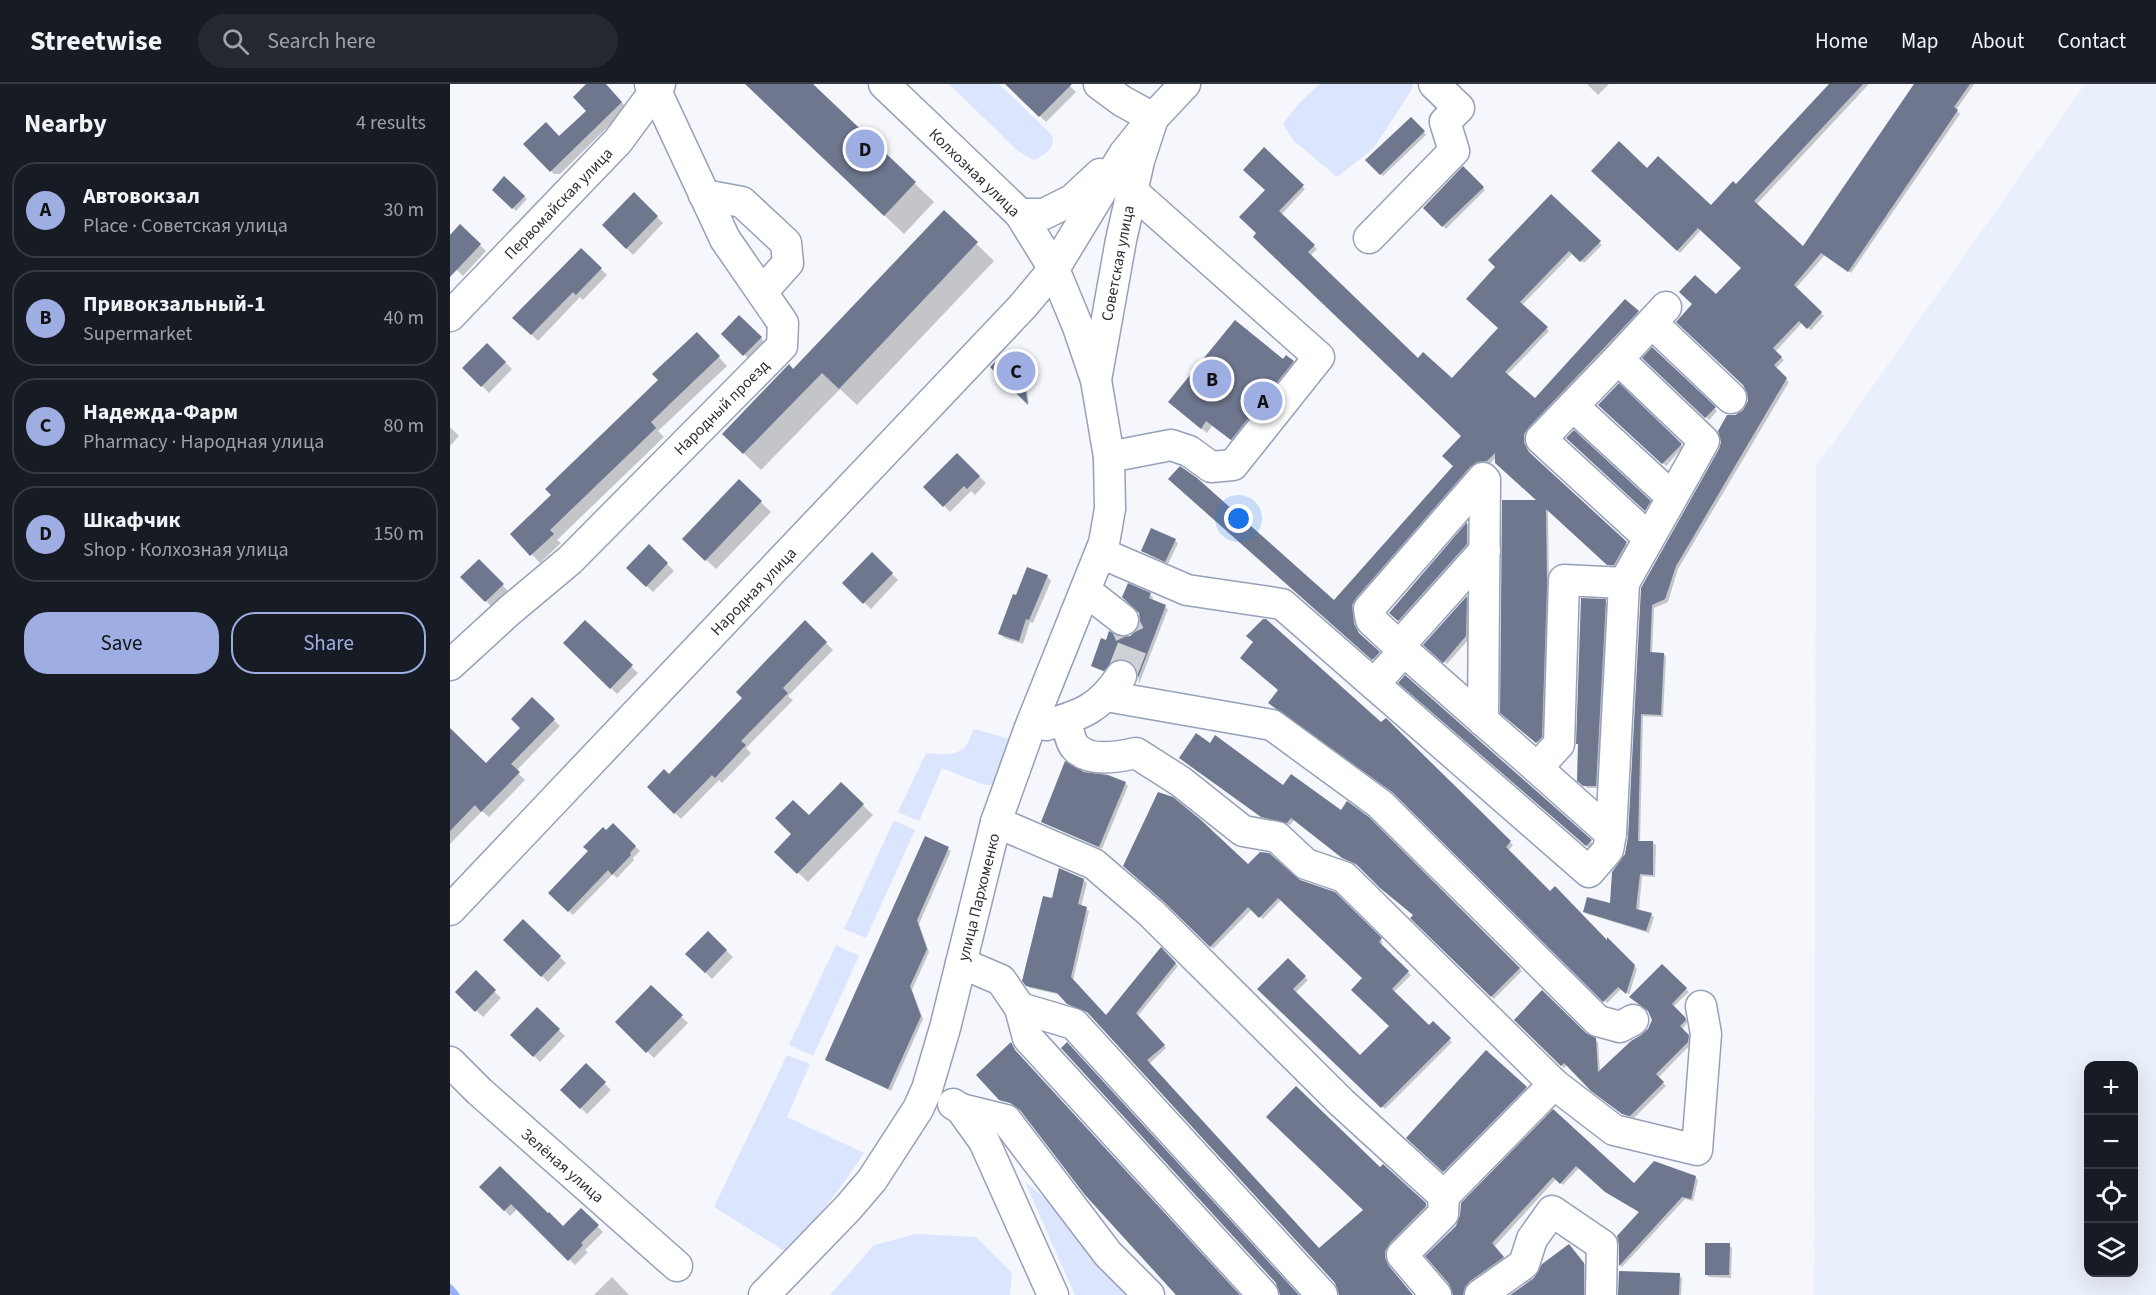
<!DOCTYPE html>
<html lang="en">
<head>
<meta charset="utf-8">
<style>
	:root { --surface:#171b24; --page:#242831; --text:#f1f3f6; --muted:#9ea1a6; --line:#363941; --accent:#9eaee3 }
	body { margin:0; font-family:"Source Sans 3",sans-serif; background:var(--page); color:var(--text) }
	.controls { position:absolute; right:18px; bottom:18px; display:grid; overflow:hidden; border-radius:12px; box-shadow:0 6px 24px #0002 }
	.controls button { width:54px; height:54px; display:grid; place-items:center; padding:0; border:0; border-bottom:2px solid var(--line); background:var(--surface); color:var(--text); font:30px sans-serif }
	.you { position:absolute; left:789px; top:435px; width:21px; height:21px; margin:-15px; border:4px solid #fff; border-radius:50%; background:#1a73e8; box-shadow:0 0 0 9px #1a73e833 }
	.badge { display:grid; place-items:center; width:39px; height:39px; border-radius:50%; background:var(--accent); color:#111; font-size:20px; font-weight:700 }
	.pin { position:absolute; translate:-50% -50%; border:3px solid #fff; box-shadow:0 2px 6px #0006 }
	.list { margin:0; padding:0; list-style:none }
	h2 { display:flex; justify-content:space-between; align-items:center; height:78px; margin:0; padding:0 24px; font-size:26px }
	h2 small { font-size:20px; font-weight:400; color:var(--muted) }
	.list li { display:grid; grid-template-columns:39px 1fr auto; gap:18px; align-items:center; box-sizing:border-box; height:96px; margin:0 12px 12px; padding:0 12px; border:2px solid var(--line); border-radius:24px }
	.list b { display:block; font-size:22px; white-space:nowrap }
	.list p { margin:0; font-size:20px; white-space:nowrap; color:var(--muted) }
	.list em { font-size:20px; font-style:normal; color:var(--muted) }
	.actions { display:flex; gap:12px; padding:18px 24px }
	.actions a { flex:1; padding:14px 0; border:2px solid var(--accent); border-radius:24px; text-align:center; font-size:21px; color:var(--accent) }
	.actions .main { background:var(--accent); color:#111 }
	.icon { flex:none; width:33px; height:33px; fill:none; stroke:currentColor; stroke-width:2; stroke-linecap:round; stroke-linejoin:round }
	.map { position:relative; flex:none; width:1706px; height:1211px; overflow:hidden }
	header { display:flex; align-items:center; gap:36px; box-sizing:border-box; height:84px; padding:0 30px; background:var(--surface); border-bottom:2px solid var(--line) }
	header strong { font-size:28px }
	nav { display:flex; gap:33px; margin-inline-start:auto; font-size:21px }
	.search { width:420px; height:54px; background:var(--page); display:flex; align-items:center; gap:15px; box-sizing:border-box; padding:0 21px; border-radius:33px; color:var(--muted); font-size:22px }
	main { display:flex }
	aside { flex:1; background:var(--surface) }
	.map>svg:first-child { display:block }
	.built { fill:#eaeffc; fill-rule:evenodd }
	.green { fill:#dbe5fd }
	.shadow { fill:#0003 }
	.lines { fill:none; stroke-linecap:round; stroke-linejoin:round }
	.stream { stroke:#93b0f8; stroke-width:7 }
	.building { fill:#6e778e }
	.minor-tunnel { stroke:#cdd0d5; stroke-width:30; stroke-dasharray:30 15; stroke-linecap:butt }
	.minor-casing { stroke:#96a0b8; stroke-width:33 }
	.minor { stroke:#fff; stroke-width:30 }
	.labels { text-anchor:middle; stroke-width:6; stroke-linejoin:round; paint-order:stroke }
	.street-label { font-size:16px; fill:#2e323b; stroke:#fff }
</style>
</head>
<body>
<header>
<strong>Streetwise</strong>
<div class="search"><svg class="icon" aria-label="search" viewBox="0 0 24 24"><circle cx="10" cy="10" r="6"/><path d="M15 15l6 6"/></svg>Search here</div>
<nav><a>Home</a><a>Map</a><a>About</a><a>Contact</a></nav>
</header>
<main>
<aside>
<h2>Nearby<small>4 results</small></h2>
<ul class="list">
<li><span class="badge">A</span><div><b>Автовокзал</b><p>Place · Советская улица</p></div><em>30 m</em></li>
<li><span class="badge">B</span><div><b>Привокзальный-1</b><p>Supermarket</p></div><em>40 m</em></li>
<li><span class="badge">C</span><div><b>Надежда-Фарм</b><p>Pharmacy · Народная улица</p></div><em>80 m</em></li>
<li><span class="badge">D</span><div><b>Шкафчик</b><p>Shop · Колхозная улица</p></div><em>150 m</em></li>
</ul>
<div class="actions"><a class="main">Save</a><a>Share</a></div>
</aside>
<div class="map">
<svg width="1706" height="1211" viewBox="0 0 1706 1211">
	<rect width="100%" height="100%" fill="#f5f7fc"/>
	<path class="built" d="M 1635,0 L 1706,0 L 1706,1211 L 1364,1211 L 1366,383 ZM 1638,982 L 1684,982 L 1684,1188 L 1638,1188 Z"/>
	<g class="green">
		<path d="M 499,0 L 549,0 L 601,50 C 608,63 595,71 584,76 L 568,67 Z"/>
		<polygon points="870,0 963,0 961,7 923,65 887,93 843,56 833,40 849,19"/>
		<path d="M 524,645 L 560,655 L 545,697 L 541,701 L 534,701 L 492,684 L 469,737 L 448,728 L 476,669 C 487,670 506,673 515,663 C 519,659 521,650 524,645 Z"/>
		<polygon points="444,736 465,746 416,854 394,845"/>
		<polygon points="386,861 409,872 363,972 339,961"/>
		<path d="M 337,971 L 360,980 L 337,1033 L 414,1069 C 391,1104 366,1137 336,1168 L 264,1123 Z"/>
		<path d="M 575,1098 C 616,1127 643,1175 679,1211 L 625,1211 Z"/>
		<polygon points="466,1150 526,1153 562,1189 560,1211 380,1211 424,1161"/>
	</g>
	<g class="shadow">
		<polygon points="138,0 154,0 177,24 110,90 104,90 75,60 109,54 138,27"/>
		<polygon points="297,0 361,0 484,118 454,150"/>
		<polygon points="557,0 618,0 626,8 596,38"/>
		<polygon points="1137,0 1159,0 1148,11"/>
		<polygon points="1382,0 1419,0 1306,121 1353,165 1466,0 1524,0 1506,26 1510,30 1401,189 1375,171 1345,205 1374,232 1361,246 1352,239 1325,268 1334,276 1325,285 1339,298 1228,485 1218,518 1204,524 1202,570 1214,570 1216,573 1213,633 1193,632 1190,758 1203,759 1206,761 1205,793 1192,792 1189,827 1201,831 1204,833 1199,849 1138,830 1135,828 1161,821 1176,770 1180,751 1192,504 1270,366 1286,332 1294,327 1299,318 1299,308 1266,212 1293,184 1251,146 1230,169 1143,87 1197,86 1261,124 1286,102"/>
		<polygon points="961,35 976,51 933,92 918,76"/>
		<polygon points="814,66 855,105 831,131 867,165 860,172 968,276 1002,297 1050,244 1047,183 1101,112 1152,161 1134,179 1123,169 1072,221 1099,247 1057,291 1085,316 1175,217 1190,231 1077,354 1077,364 1081,371 1179,462 1167,483 1161,483 1098,425 1099,506 1094,656 1090,661 1055,631 1090,418 1047,372 1040,380 1030,380 904,524 906,544 911,553 931,572 926,578 720,395 884,519 1005,382 1013,352 808,155 817,106"/>
		<polygon points="1013,84 1035,106 996,145 975,124"/>
		<polygon points="55,94 77,115 66,127 44,106"/>
		<polygon points="184,110 213,139 183,171 154,141"/>
		<polygon points="494,128 544,177 407,321 390,305 311,386 274,350 343,287"/>
		<polygon points="10,142 36,167 13,192 0,180 0,153"/>
		<polygon points="131,166 157,191 133,216 130,213 88,257 65,234"/>
		<polygon points="289,233 317,260 301,277 273,250"/>
		<polygon points="247,250 277,282 208,347 214,353 107,456 111,459 90,479 62,450 103,411 210,296"/>
		<polygon points="37,261 62,285 39,309 14,284"/>
		<polygon points="1202,265 1267,327 1259,336 1194,274"/>
		<polygon points="833,277 843,278 848,283 787,360 762,342 757,349 726,323"/>
		<polygon points="571,284 574,287 579,320 545,286"/>
		<polygon points="1169,301 1233,363 1216,382 1150,321"/>
		<polygon points="0,343 9,352 0,362"/>
		<polygon points="507,371 536,399 525,411 521,407 500,428 475,403"/>
		<polygon points="289,397 321,428 266,485 234,455"/>
		<polygon points="1017,440 1020,443 1019,463 951,539 941,529"/>
		<polygon points="725,457 728,459 718,480 693,467"/>
		<polygon points="199,462 224,487 203,508 178,484"/>
		<polygon points="422,470 448,496 421,525 394,499"/>
		<polygon points="29,477 59,508 43,524 12,493"/>
		<polygon points="597,492 601,497 583,539 580,538 573,560 554,554 550,549 567,513"/>
		<polygon points="700,511 703,513 702,517 718,525 689,600 688,585 684,580 676,577 667,578 657,589 645,584 642,582 657,558 681,553 688,547 692,538 690,529"/>
		<polygon points="1017,514 1019,516 1019,555 997,580 975,561"/>
		<polygon points="1155,517 1158,520 1148,704 1137,704 1129,696"/>
		<polygon points="135,538 188,589 167,610 115,559"/>
		<polygon points="355,538 383,566 338,612 343,616 296,664 301,669 272,699 269,696 231,735 199,703 219,692 294,614"/>
		<polygon points="955,593 1143,760 1139,764 951,599"/>
		<polygon points="82,615 110,642 66,687 75,696 39,733 32,727 0,760 0,646 36,681 72,644"/>
		<polygon points="936,636 1063,761 1058,767 1100,809 1159,859 1159,856 1187,885 1179,911 1172,904 1157,919 947,710 931,640"/>
		<polygon points="733,676 833,703 891,728 918,734 1072,887 1044,915 962,834 965,831 910,783 897,776 845,735 840,741 816,735"/>
		<polygon points="675,699 678,702 652,765 592,738"/>
		<polygon points="391,700 423,731 358,798 326,768"/>
		<polygon points="163,741 190,767 183,774 184,776 167,794 163,790 123,831 100,809"/>
		<polygon points="476,754 501,767 469,840 479,868 462,906 473,935 441,1007 376,976"/>
		<polygon points="798,783 884,809 933,858 930,861 961,891 944,908 979,943 983,939 1002,958 935,1025 809,905 838,876 858,896 845,909 910,973 941,942 914,894 832,815 813,835 802,825 763,865 718,819"/>
		<polygon points="634,796 637,799 631,823 639,827 623,897 656,933 711,866 728,882 687,933 716,964 699,980 869,1166 915,1126 933,1082 978,1124 938,1169 937,1178 941,1187 962,1211 890,1211 886,1198 641,930 621,922 611,911 580,904 577,901 603,816"/>
		<polygon points="73,837 116,879 98,898 55,856"/>
		<polygon points="258,849 283,873 262,895 237,870"/>
		<polygon points="1215,885 1239,908 1223,923 1238,937 1232,946 1241,955 1240,961 1208,994 1216,1002 1184,1034 1176,1032 1146,1010 1117,981 1114,984 1066,936 1135,950 1145,955 1148,959 1150,988 1199,945 1203,936"/>
		<polygon points="26,889 51,914 33,933 7,908"/>
		<polygon points="201,903 238,939 204,974 167,938"/>
		<polygon points="87,925 115,952 90,978 62,951"/>
		<polygon points="1037,968 1078,1007 997,1090 958,1054"/>
		<polygon points="136,981 161,1006 137,1030 112,1006"/>
		<polygon points="1103,1027 1184,1101 1245,1093 1248,1096 1243,1117 1235,1115 1172,1183 1170,1181 1171,1161 1190,1129 1130,1083 1113,1101 1106,1095 1044,1163 1056,1176 1016,1211 1004,1211 1007,1142"/>
		<polygon points="31,1103 114,1144 131,1126 153,1148 135,1166 138,1168 125,1181 67,1125 60,1132"/>
		<polygon points="1279,1161 1282,1164 1281,1194 1259,1193 1256,1190"/>
		<polygon points="1122,1164 1137,1183 1136,1211 1062,1211"/>
		<polygon points="1229,1191 1232,1194 1231,1211 1170,1211"/>
		<polygon points="162,1193 179,1211 144,1211"/>
	</g>
	<g class="lines">
		<polyline class="stream" points="0,1204 6,1211"/>
	</g>
	<g class="building">
		<polygon points="136,0 156,0 172,18 100,88 73,60 96,38 109,52 136,27 123,13"/>
		<polygon points="295,0 363,0 466,98 434,132"/>
		<polygon points="555,0 622,0 589,33"/>
		<polygon points="1379,0 1413,0 1304,117 1353,162 1464,0 1520,0 1504,23 1508,26 1398,188 1371,169 1344,201 1372,228 1357,245 1349,237 1323,264 1332,273 1324,281 1337,294 1226,482 1215,515 1202,521 1200,568 1214,569 1211,631 1191,630 1188,757 1203,757 1203,791 1190,790 1186,825 1202,829 1196,847 1133,828 1137,813 1160,819 1162,788 1175,770 1178,753 1191,504 1269,365 1271,358 1268,347 1277,331 1285,331 1293,326 1298,317 1297,309 1293,301 1226,238 1242,220 1229,208 1245,191 1266,210 1291,184 1248,144 1227,167 1141,87 1169,57 1197,84 1208,72 1261,121 1283,97 1286,100"/>
		<polygon points="961,33 975,47 930,91 915,76"/>
		<polygon points="814,63 854,101 829,127 865,161 858,168 968,274 973,268 1002,294 1048,244 1016,215 1045,183 1038,176 1101,110 1151,157 1130,178 1119,167 1070,218 1098,243 1055,288 1085,314 1175,215 1189,227 1079,343 1074,350 1074,359 1079,368 1177,458 1164,481 1157,481 1096,425 1097,502 1092,653 1086,659 1050,629 1052,416 1086,416 1045,379 1045,369 1037,377 1027,378 1020,383 906,514 902,521 904,540 909,549 930,568 922,576 718,395 730,382 747,394 884,516 1003,382 992,372 1011,352 803,153 806,149 789,133 815,106 793,86"/>
		<polygon points="1013,82 1034,103 992,143 973,124"/>
		<polygon points="54,92 75,112 62,125 42,106"/>
		<polygon points="184,108 208,132 176,165 152,141"/>
		<polygon points="494,126 528,158 389,305 372,289 293,370 272,350 339,280 343,285"/>
		<polygon points="10,140 31,160 0,193 0,151"/>
		<polygon points="131,164 152,184 126,211 123,208 81,251 62,234"/>
		<polygon points="289,231 312,253 293,272 271,250"/>
		<polygon points="785,236 833,275 836,271 844,277 781,356 756,337 751,345 718,318"/>
		<polygon points="247,248 270,272 201,338 206,344 100,446 104,450 80,472 60,450 101,411 95,405 208,296 202,290"/>
		<polygon points="37,259 56,278 31,303 12,284"/>
		<polygon points="1202,263 1266,323 1255,334 1192,274"/>
		<polygon points="556,267 572,283 578,321 540,283"/>
		<polygon points="1169,299 1232,360 1212,380 1148,321"/>
		<polygon points="1124,346 1201,417 1195,427 1116,354"/>
		<polygon points="507,369 530,392 517,405 514,402 493,423 473,403"/>
		<polygon points="289,395 312,417 255,477 232,455"/>
		<polygon points="1017,438 1017,460 948,537 939,529"/>
		<polygon points="701,444 726,455 715,478 691,467"/>
		<polygon points="199,460 218,479 196,503 176,484"/>
		<polygon points="422,468 443,489 413,520 392,499"/>
		<polygon points="29,475 54,500 35,518 10,493"/>
		<polygon points="577,483 598,491 579,536 576,535 569,557 548,550 563,510 566,511"/>
		<polygon points="678,499 701,509 699,514 716,521 686,599 688,593 687,585 681,578 672,575 664,576 654,587 641,582 651,554 656,556 659,547 671,553 680,552 687,546 690,538 689,529 672,513"/>
		<polygon points="1017,512 1016,552 993,579 973,561"/>
		<polygon points="1131,514 1156,515 1146,702 1133,702 1127,697 1128,660 1126,660"/>
		<polygon points="813,535 816,535 931,638 936,634 937,635 1061,757 1056,763 1100,807 1105,802 1157,856 1157,853 1185,881 1176,910 1168,903 1153,918 942,708 818,619 828,606 790,574 803,558 796,552"/>
		<polygon points="135,536 183,581 160,605 113,559"/>
		<polygon points="355,536 377,558 333,604 338,609 291,657 296,661 265,694 262,691 224,730 197,703 214,685 219,690 292,614 286,608"/>
		<polygon points="955,591 1142,756 1136,762 948,599"/>
		<polygon points="82,613 105,635 61,680 70,688 31,728 25,721 0,747 0,644 36,679 70,644 61,635"/>
		<polygon points="746,649 760,659 765,651 833,701 841,690 891,726 897,717 919,733 1070,884 1041,913 960,834 963,831 930,804 906,780 892,774 841,734 837,739 811,733 729,674"/>
		<polygon points="615,677 634,688 658,691 676,698 649,763 591,738"/>
		<polygon points="391,698 414,720 347,790 324,768 341,750 325,734 343,716 359,731"/>
		<polygon points="708,708 723,713 751,736 798,780 810,768 819,769 850,796 885,808 932,854 929,858 959,887 942,905 979,941 983,937 1001,954 931,1024 807,905 838,874 856,892 843,905 910,971 939,942 901,906 912,894 828,814 809,834 798,823 760,863 713,817 673,782"/>
		<polygon points="163,739 186,762 180,769 181,771 162,791 158,786 118,828 98,809 138,767 133,763 153,743 156,746"/>
		<polygon points="475,752 499,763 467,836 477,865 460,902 471,932 438,1005 375,976"/>
		<polygon points="609,784 634,795 628,820 637,823 621,893 656,931 711,863 726,879 686,929 715,961 697,976 869,1164 913,1126 816,1033 846,1002 930,1083 933,1080 976,1119 976,1122 940,1159 935,1167 935,1174 939,1182 963,1211 889,1211 885,1199 637,928 617,920 607,909 576,902 572,897 593,812 602,814"/>
		<polygon points="73,835 111,872 91,893 53,856"/>
		<polygon points="258,847 277,866 255,889 235,870"/>
		<polygon points="1212,880 1237,904 1222,920 1235,933 1236,936 1230,942 1239,951 1238,958 1206,990 1214,998 1180,1032 1172,1030 1141,1007 1114,979 1111,982 1064,936 1092,906 1136,949 1146,954 1148,988 1181,957 1191,951 1198,945 1202,936 1198,927 1179,913"/>
		<polygon points="26,886 46,906 25,928 5,908"/>
		<polygon points="201,901 233,931 196,969 165,938"/>
		<polygon points="87,923 110,945 83,973 60,951"/>
		<polygon points="561,958 565,966 790,1211 726,1211 635,1111 570,1026 560,1019 549,1016 526,991"/>
		<polygon points="617,958 849,1211 830,1211 826,1199 611,964"/>
		<polygon points="1036,966 1077,1003 993,1088 956,1054"/>
		<polygon points="136,979 156,998 130,1025 110,1006"/>
		<polygon points="1103,1025 1184,1099 1204,1077 1246,1092 1241,1115 1232,1113 1169,1182 1169,1161 1167,1152 1189,1128 1155,1108 1126,1082 1110,1100 1103,1093 1042,1159 1054,1173 1020,1197 1015,1203 1013,1211 1003,1211 999,1200 975,1172 1006,1142 1010,1131 1011,1119"/>
		<polygon points="50,1082 98,1129 99,1128 113,1142 131,1124 149,1141 131,1159 133,1161 118,1177 61,1120 54,1127 29,1103"/>
		<polygon points="1255,1159 1280,1159 1279,1191 1255,1191"/>
		<polygon points="1119,1160 1134,1179 1134,1211 1060,1211 1084,1194 1092,1180"/>
		<polygon points="1169,1187 1230,1189 1229,1211 1168,1211"/>
	</g>
	<g class="lines">
		<polyline class="minor-tunnel" points="671,592 684,559 673,536"/>
		<defs>
			<g id="minor">
				<polyline points="434,0 570,130 604,185 628,243 645,293"/>
				<polyline points="649,0 672,17 703,34"/>
				<polyline points="254,111 292,118 336,159 338,179 312,208"/>
				<polyline points="570,130 594,130 622,116 650,90"/>
				<polyline points="919,154 1004,67 995,38 1009,24 984,0"/>
				<polyline points="0,232 168,57 210,0"/>
				<polyline points="1202,239 1281,314"/>
				<polyline points="1168,275 1091,355 1199,454"/>
				<polyline points="1123,322 1222,413"/>
				<polyline points="659,373 721,361 739,367 761,383 783,381 869,273 682,107"/>
				<polyline points="651,469 737,506 832,520 1139,788 1158,766 1161,750 1174,499 1254,357 1168,275 1216,223"/>
				<polyline points="636,507 673,536"/>
				<polyline points="949,562 1035,466"/>
				<polyline points="954,567 921,536 919,525 1033,394 1035,396 1033,637"/>
				<polyline points="0,581 59,527 120,476 332,262 333,239 275,155 206,7 200,0"/>
				<polyline points="924,600 954,567 1087,684 1109,660 1114,496 1174,499"/>
				<polyline points="656,612 822,641 930,720 1148,937 1170,943 1183,936"/>
				<path d="M 596,641 C 632,631 650,624 671,592"/>
				<polyline points="1087,684 1161,750"/>
				<path d="M 546,738 L 644,780 L 701,829 L 891,1018 L 994,1112 L 1104,1000 L 894,793 L 856,780 L 827,753 L 793,747 L 730,697 L 686,669 C 668,673 639,679 625,663 C 620,657 618,644 616,636"/>
				<polyline points="0,826 572,223 604,185 674,70 703,34 735,0"/>
				<polyline points="511,879 551,896 570,924 578,954 813,1211"/>
				<polyline points="570,924 624,940 872,1211"/>
				<polyline points="0,978 29,1007 227,1182"/>
				<polyline points="1104,1000 1164,1046 1247,1066 1256,950 1251,922"/>
				<polyline points="503,1020 511,1025 534,1057 603,1211"/>
				<polyline points="511,1025 556,1036 658,1170 699,1211"/>
				<polyline points="314,1211 398,1124 422,1096 468,1025 477,1005 495,944 546,738 579,646 654,459 660,425 659,373 646,296 671,156 689,77 703,34"/>
				<polyline points="986,1211 952,1171 993,1130 994,1112"/>
				<polyline points="1030,1211 1074,1180 1082,1155 1102,1127 1152,1161 1151,1211"/>
			</g>
		</defs>
		<use href="#minor" class="minor-casing"/>
		<use href="#minor" class="minor"/>
	</g>
	<g class="labels">
		<g class="street-label">
			<text transform="translate(525 88) rotate(44)" y="6">Колхозная улица</text>
			<text transform="translate(108 119) rotate(-46)" y="6">Первомайская улица</text>
			<text transform="translate(667 179) rotate(-79)" y="6">Советская улица</text>
			<text transform="translate(271 323) rotate(-45)" y="6">Народный проезд</text>
			<text transform="translate(303 507) rotate(-46)" y="6">Народная улица</text>
			<text transform="translate(528 813) rotate(-76)" y="6">улица Пархоменко</text>
			<text transform="translate(113 1081) rotate(41)" y="6">Зелёная улица</text>
		</g>
	</g>
</svg>
<div class="controls">
<button>+</button>
<button>−</button>
<button><svg class="icon" aria-label="locate" viewBox="0 0 24 24"><circle cx="12" cy="12" r="6"/><path d="M12 2v4M12 18v4M2 12h4M18 12h4"/></svg></button>
<button><svg class="icon" aria-label="layers" viewBox="0 0 24 24"><path d="M12 4l9 5-9 5-9-5zM3 14l9 5 9-5"/></svg></button>
</div>
<div class="you"></div>
<div class="pin badge" style="left:813px;top:317px">A</div>
<div class="pin badge" style="left:762px;top:295px">B</div>
<div class="pin badge" style="left:566px;top:287px">C</div>
<div class="pin badge" style="left:415px;top:65px">D</div>
</div>
</main>
</body>
</html>
